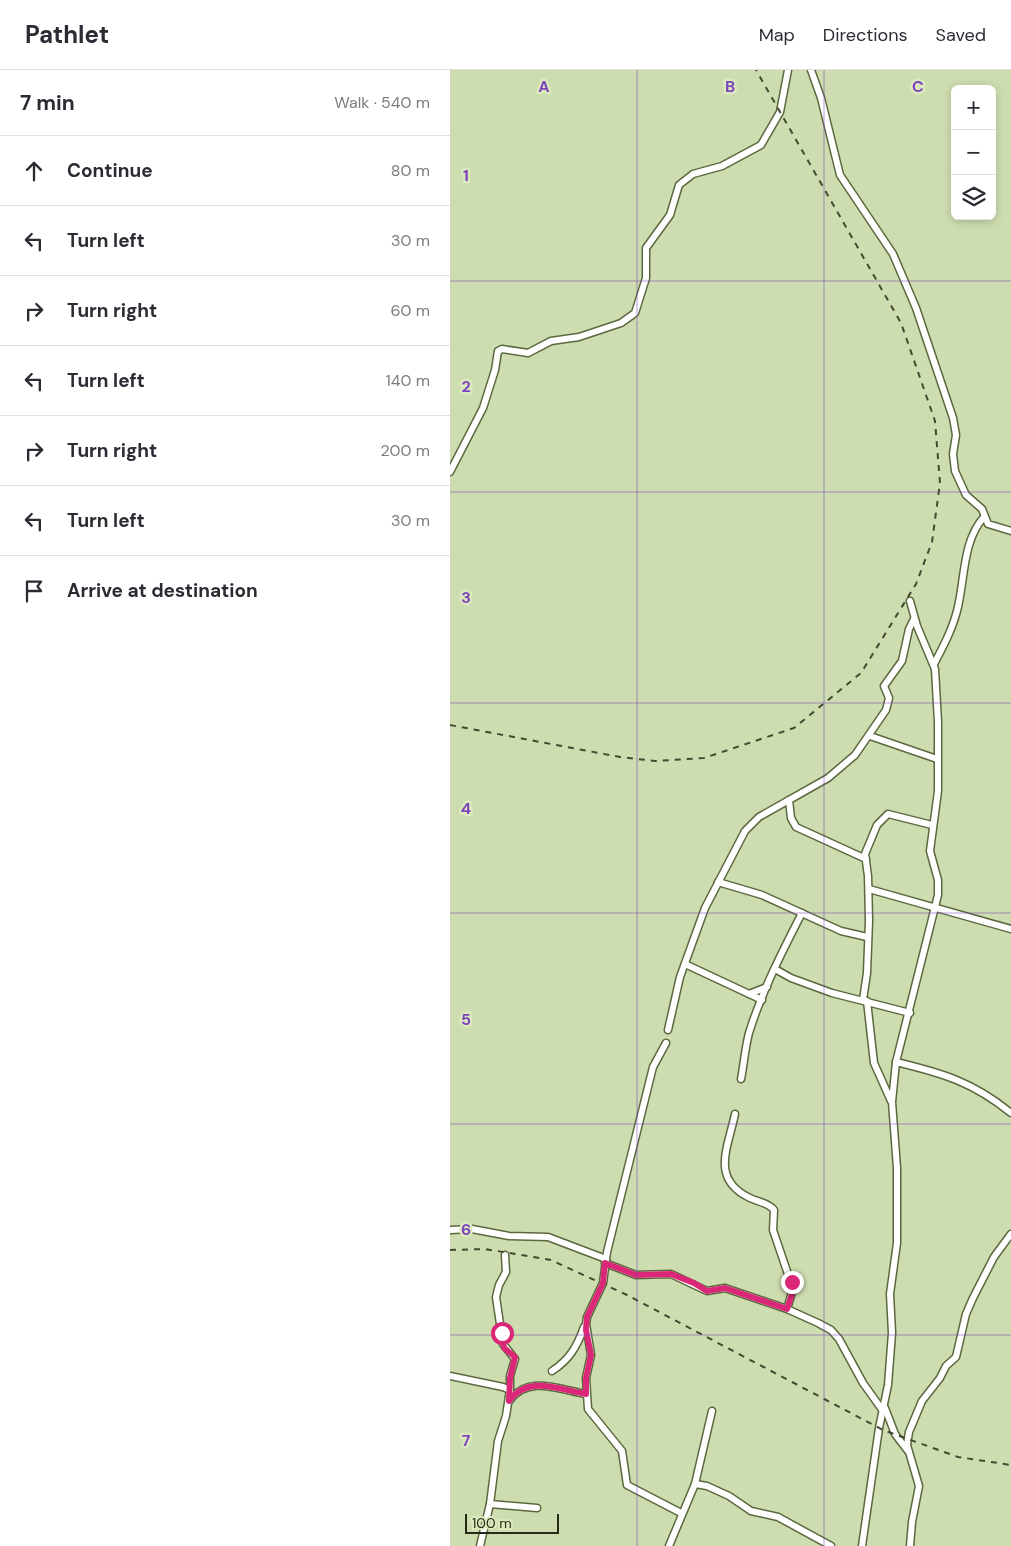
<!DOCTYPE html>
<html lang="en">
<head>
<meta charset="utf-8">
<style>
	:root { --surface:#fff; --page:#f2f2f3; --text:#2b2b33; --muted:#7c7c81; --line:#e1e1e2 }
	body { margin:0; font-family:"DM Sans",sans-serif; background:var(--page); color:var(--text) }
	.controls { position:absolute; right:15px; top:15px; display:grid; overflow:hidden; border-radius:8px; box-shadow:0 2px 8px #0003 }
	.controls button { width:45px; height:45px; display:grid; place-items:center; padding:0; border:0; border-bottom:1px solid var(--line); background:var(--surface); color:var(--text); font:25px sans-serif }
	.scale { position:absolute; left:15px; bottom:12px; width:94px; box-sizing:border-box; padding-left:5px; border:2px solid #242a18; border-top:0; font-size:14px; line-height:18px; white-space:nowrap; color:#242a18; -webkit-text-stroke:4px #dbeabc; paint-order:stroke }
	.stop { position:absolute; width:15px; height:15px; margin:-11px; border:4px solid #db2777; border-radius:50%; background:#fff }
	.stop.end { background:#db2777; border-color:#fff; box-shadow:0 1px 5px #0008 }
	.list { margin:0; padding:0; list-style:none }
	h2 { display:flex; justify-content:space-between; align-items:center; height:65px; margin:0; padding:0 20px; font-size:21px }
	h2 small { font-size:16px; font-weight:400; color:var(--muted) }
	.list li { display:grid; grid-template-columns:32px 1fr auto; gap:15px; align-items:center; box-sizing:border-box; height:70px; padding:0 20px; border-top:1px solid var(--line) }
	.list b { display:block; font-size:19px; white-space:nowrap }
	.list em { font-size:16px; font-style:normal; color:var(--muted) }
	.icon { flex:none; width:28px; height:28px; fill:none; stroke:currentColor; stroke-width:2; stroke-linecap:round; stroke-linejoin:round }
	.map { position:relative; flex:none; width:561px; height:1476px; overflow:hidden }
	header { display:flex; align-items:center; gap:30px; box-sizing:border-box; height:70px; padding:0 25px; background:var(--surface); border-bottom:1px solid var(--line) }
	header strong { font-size:24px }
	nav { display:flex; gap:28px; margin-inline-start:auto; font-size:18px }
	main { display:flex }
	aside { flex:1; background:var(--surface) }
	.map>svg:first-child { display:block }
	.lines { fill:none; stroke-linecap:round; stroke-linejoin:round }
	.street-casing { stroke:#5b683e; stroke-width:9 }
	.street { stroke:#fff; stroke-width:6 }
	.rail { stroke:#414932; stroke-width:2; stroke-dasharray:6 6; stroke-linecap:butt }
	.route { stroke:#db2777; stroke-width:6 }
	.grid { fill:none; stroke:#7d44bb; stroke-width:1; stroke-opacity:0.55 }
	.grid-label { font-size:16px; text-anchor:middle; font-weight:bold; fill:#7d44bb; stroke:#dbeabc; stroke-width:5; stroke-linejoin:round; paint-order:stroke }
</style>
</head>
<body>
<header>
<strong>Pathlet</strong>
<nav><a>Map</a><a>Directions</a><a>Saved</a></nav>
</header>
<main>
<aside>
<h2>7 min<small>Walk · 540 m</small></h2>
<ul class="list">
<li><svg class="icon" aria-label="ahead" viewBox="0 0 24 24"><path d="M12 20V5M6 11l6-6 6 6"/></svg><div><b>Continue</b></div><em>80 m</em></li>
<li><svg class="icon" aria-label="left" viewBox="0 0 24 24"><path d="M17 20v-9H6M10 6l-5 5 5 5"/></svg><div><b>Turn left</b></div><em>30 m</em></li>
<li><svg class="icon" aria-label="right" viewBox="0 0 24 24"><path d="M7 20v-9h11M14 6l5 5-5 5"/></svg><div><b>Turn right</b></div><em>60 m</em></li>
<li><svg class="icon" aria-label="left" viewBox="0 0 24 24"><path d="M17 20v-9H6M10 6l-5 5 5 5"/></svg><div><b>Turn left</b></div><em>140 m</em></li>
<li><svg class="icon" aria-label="right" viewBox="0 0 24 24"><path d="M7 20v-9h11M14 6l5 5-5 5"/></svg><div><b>Turn right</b></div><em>200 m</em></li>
<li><svg class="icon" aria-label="left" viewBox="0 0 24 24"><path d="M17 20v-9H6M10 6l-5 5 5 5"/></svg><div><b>Turn left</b></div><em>30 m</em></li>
<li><svg class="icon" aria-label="arrive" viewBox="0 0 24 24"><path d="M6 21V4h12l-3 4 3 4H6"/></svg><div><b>Arrive at destination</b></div></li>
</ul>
</aside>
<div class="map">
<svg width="561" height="1476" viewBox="0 0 561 1476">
	<rect width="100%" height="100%" fill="#ceddaf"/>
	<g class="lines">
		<defs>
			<g id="street">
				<polyline points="361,0 371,28 390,105 443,184 466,238 503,348 506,365 503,384 505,401 516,425 532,439 538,454 561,461"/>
				<polyline points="0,402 33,338 45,300 48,281 52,279 78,283 101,271 129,267 171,253 185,243 196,208 196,178 220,145 229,115 243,104 272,96 311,75 330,42 338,0"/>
				<path d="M 484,594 C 493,577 502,560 507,541 C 515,511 512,471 534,447"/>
				<polyline points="420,666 487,689"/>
				<polyline points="339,730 341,748 346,757 416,789"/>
				<polyline points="268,812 312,825 391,861 417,867"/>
				<polyline points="419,819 561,859"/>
				<polyline points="235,894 312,930"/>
				<polyline points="325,899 341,908 382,923 460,943"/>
				<polyline points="299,924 317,917"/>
				<polyline points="413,930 417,903 419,851 418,806 415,784 427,755 438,744 482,755"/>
				<polyline points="417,931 424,993 441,1031"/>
				<polyline points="218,960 230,907 255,838 295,761 309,747 378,708 405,685 436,640 439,628 434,616 452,591 459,559 464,549"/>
				<polyline points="216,973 203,997 157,1182 153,1213 137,1247 136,1254 141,1285 136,1308 138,1339 172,1381 177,1415 231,1443"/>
				<path d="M 446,992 C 492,1003 523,1012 561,1043"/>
				<path d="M 291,1009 C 294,994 295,978 299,963 C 312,921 332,882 352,843"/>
				<path d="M 285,1044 C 278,1078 260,1109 300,1128 C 308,1132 319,1133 324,1140 L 323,1160 L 343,1219 L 337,1239"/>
				<polyline points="0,1160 22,1159 59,1166 98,1167 156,1189"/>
				<polyline points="155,1193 186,1205 221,1204 257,1221 275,1218 337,1239 368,1253 381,1260 389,1269 413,1313 433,1341"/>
				<path d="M 102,1301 C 119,1290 127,1277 134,1257"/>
				<polyline points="0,1306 53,1317 60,1320"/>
				<path d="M 59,1331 C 78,1305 108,1319 135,1324"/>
				<polyline points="435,1338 445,1364 458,1381"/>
				<polyline points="245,1414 257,1416 279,1426 301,1441 328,1447 381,1476"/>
				<polyline points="40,1434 87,1438"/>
				<polyline points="30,1476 40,1434 48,1371 56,1346 60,1320 60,1306 65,1289 53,1274 46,1227 49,1215 56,1202 55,1185"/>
				<polyline points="219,1476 245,1414 262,1341"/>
				<polyline points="412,1476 429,1358 438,1315 442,1263 440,1224 447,1173 447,1098 442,1032 446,992 488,825 488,810 480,781 488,721 488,652 485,599 467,556 460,531"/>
				<polyline points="460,1476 462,1452 469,1416 457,1375 459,1362 472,1331 490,1308 496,1296 506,1287 516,1244 523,1228 544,1187 561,1164"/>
			</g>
		</defs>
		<use href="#street" class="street-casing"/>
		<use href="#street" class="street"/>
		<g class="rail">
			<polyline points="0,655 170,687 205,691 254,688 344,658 411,603 466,514 482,472 490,413 485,351 451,253 306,0"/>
			<polyline points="0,1180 35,1179 101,1190 177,1225 433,1360 508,1387 561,1395"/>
		</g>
	</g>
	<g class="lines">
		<path class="route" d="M 52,1263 L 54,1278 L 65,1287 L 60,1308 L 59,1331 C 78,1305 108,1319 136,1324 L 136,1308 L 141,1285 L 136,1260 L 137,1247 L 153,1213 L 155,1193 L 186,1205 L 221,1204 L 244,1213 L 257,1221 L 275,1218 L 337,1239 L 342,1224 L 342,1212"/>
	</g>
	<path class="grid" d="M 187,0 L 187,1476M 374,0 L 374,1476M 0,211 L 561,211M 0,422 L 561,422M 0,633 L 561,633M 0,843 L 561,843M 0,1054 L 561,1054M 0,1265 L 561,1265"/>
	<g class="grid-label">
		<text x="94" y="22">A</text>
		<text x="280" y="22">B</text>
		<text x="468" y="22">C</text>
		<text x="16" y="111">1</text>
		<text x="16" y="322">2</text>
		<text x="16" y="533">3</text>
		<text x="16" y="744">4</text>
		<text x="16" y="955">5</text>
		<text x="16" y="1165">6</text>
		<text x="16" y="1376">7</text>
	</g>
</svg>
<div class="controls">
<button>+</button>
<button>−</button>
<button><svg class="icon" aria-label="layers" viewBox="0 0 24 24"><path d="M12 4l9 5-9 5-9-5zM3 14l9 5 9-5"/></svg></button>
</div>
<div class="scale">100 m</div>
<div class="stop" style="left:52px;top:1263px"></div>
<div class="stop end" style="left:342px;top:1212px"></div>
</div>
</main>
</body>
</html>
